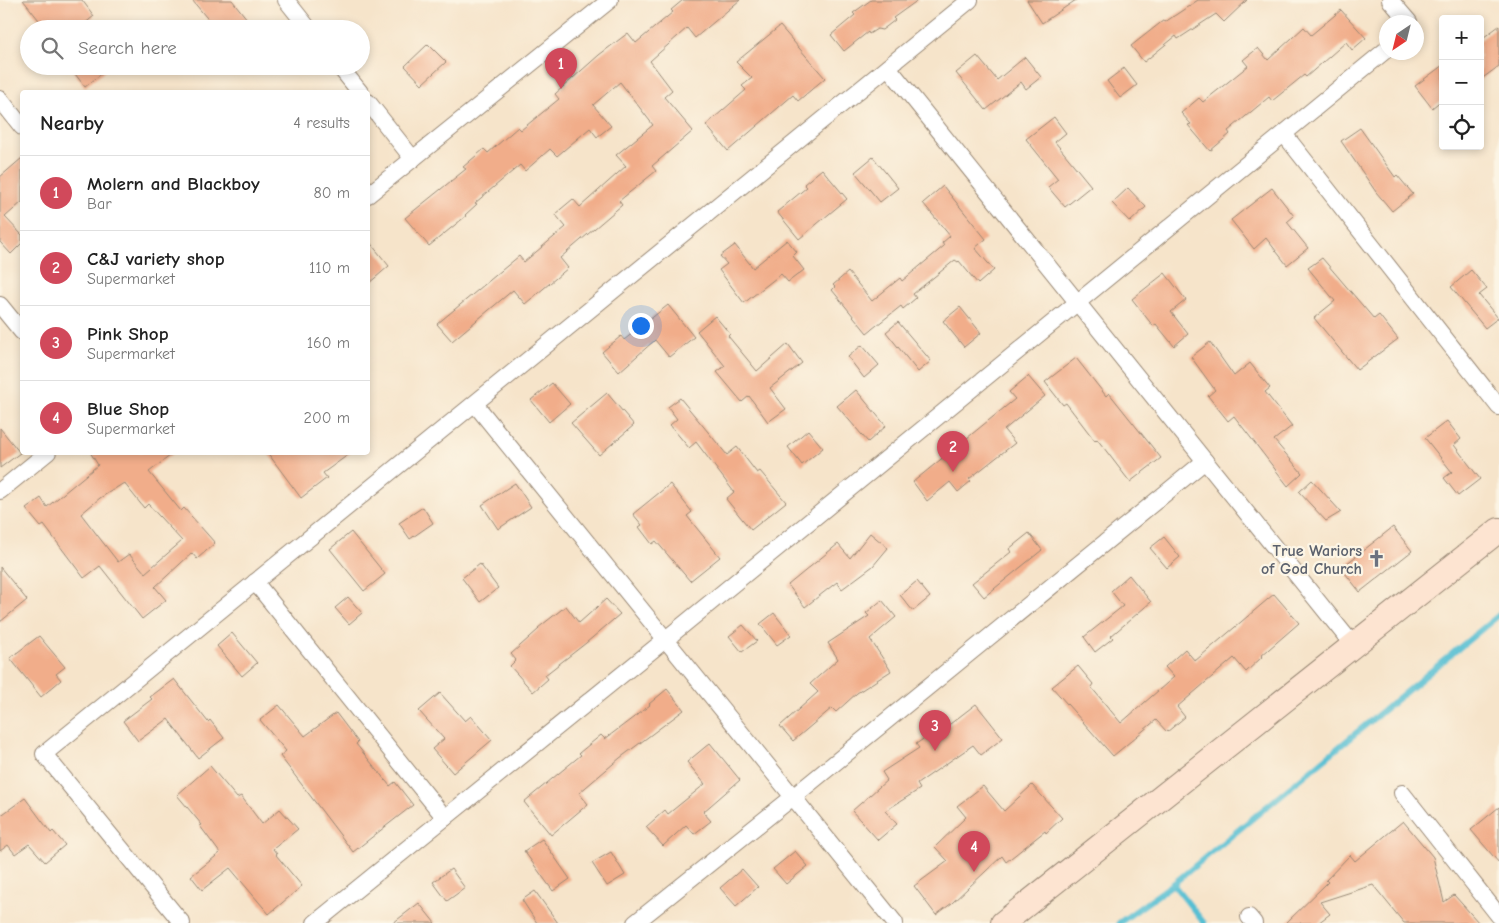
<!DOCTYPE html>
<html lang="en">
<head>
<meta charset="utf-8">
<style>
	:root { --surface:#fff; --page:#f2f2f2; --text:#222; --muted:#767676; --line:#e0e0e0; --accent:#d1495b }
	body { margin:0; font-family:"Comic Neue",sans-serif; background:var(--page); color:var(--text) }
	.controls { position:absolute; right:15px; top:15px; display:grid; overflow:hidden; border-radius:5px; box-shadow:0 2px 8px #0003 }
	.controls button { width:45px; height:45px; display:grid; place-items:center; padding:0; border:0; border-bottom:1px solid var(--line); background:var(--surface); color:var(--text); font:25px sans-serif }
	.compass { position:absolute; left:1379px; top:15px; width:45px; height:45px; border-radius:50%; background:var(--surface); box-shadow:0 2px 8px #0003; rotate:215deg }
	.you { position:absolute; left:640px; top:325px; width:18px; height:18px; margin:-12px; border:4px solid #fff; border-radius:50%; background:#1a73e8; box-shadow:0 0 0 8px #1a73e833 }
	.badge { display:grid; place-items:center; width:32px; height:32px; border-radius:50%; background:var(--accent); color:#fff; font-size:16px; font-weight:700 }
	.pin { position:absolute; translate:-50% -41px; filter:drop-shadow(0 1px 2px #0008) }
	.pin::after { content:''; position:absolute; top:26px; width:18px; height:15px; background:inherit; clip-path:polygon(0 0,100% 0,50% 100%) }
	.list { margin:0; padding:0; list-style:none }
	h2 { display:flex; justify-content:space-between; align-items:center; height:65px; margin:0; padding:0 20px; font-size:21px }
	h2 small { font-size:16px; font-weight:400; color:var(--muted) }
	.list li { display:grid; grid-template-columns:32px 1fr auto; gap:15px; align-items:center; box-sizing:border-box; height:75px; padding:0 20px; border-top:1px solid var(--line) }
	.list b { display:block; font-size:19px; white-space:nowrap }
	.list p { margin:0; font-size:16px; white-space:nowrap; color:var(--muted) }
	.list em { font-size:16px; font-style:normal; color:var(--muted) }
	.icon { flex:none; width:28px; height:28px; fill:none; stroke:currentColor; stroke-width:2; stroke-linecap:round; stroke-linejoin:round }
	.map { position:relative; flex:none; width:1499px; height:923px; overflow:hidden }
	.search { position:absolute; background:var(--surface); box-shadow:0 2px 8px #0003; left:20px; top:20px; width:350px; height:55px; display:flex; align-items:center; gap:12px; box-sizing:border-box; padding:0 18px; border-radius:28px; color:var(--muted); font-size:19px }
	.panel { position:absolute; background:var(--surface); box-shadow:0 2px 8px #0003; left:20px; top:90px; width:350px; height:365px; border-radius:5px }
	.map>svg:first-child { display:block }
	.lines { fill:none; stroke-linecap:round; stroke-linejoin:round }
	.stream { stroke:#56bfd3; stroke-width:6 }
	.building { fill:#f1ad8a; fill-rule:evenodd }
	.street-casing { stroke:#988774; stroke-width:18 }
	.secondary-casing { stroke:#988774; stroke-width:26 }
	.street { stroke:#fff; stroke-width:16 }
	.secondary { stroke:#fde4d1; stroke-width:24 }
	.labels { text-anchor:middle; stroke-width:4.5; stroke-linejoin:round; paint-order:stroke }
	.worship-label { font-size:16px; font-weight:bold; fill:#5b616d; stroke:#fcf5e5; text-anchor:end }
</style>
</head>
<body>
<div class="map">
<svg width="1499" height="923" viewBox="0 0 1499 923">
	<rect width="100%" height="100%" fill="#fcf5e5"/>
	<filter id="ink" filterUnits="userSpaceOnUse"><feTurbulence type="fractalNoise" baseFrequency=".02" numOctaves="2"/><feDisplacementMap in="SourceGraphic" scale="10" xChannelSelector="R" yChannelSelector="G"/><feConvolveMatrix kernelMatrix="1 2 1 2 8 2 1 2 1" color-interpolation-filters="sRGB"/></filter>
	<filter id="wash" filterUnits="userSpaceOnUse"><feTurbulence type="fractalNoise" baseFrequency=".0096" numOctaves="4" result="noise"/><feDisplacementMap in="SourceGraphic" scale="20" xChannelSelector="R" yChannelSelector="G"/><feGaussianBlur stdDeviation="1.12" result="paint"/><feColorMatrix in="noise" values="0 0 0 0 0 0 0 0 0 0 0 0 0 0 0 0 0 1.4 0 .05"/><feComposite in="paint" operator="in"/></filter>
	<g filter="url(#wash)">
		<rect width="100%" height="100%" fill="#f6e4ca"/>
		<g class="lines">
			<g class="stream">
				<polyline points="1173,884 1204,923"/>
				<polyline points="1119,923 1173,884 1499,615"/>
			</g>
		</g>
		<g id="blocks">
			<g class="building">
				<polygon points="23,0 82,0 94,16 78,29 46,29"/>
				<polygon points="192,0 232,0 255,29 216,29"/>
				<polygon points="683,0 740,0 695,38 687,28 650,61 672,90 664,97 693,131 652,166 656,171 619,201 622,205 560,258 568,268 525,304 513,290 452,341 437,324 519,256 524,262 566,227 555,214 573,199 580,207 626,166 616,155 653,125 620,82 593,105 611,126 597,137 590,128 557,156 550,149 525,171 520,165 475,203 477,204 465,215 466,216 429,246 405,218 466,169 463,167 484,149 488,153 518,127 521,130 559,99 555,94 599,55 628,33 636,43 673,12 671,10"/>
				<polygon points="871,0 918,0 893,18 895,20 882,30 877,29 869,34 868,32 844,51 831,35 855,15 853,13"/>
				<polygon points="1027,0 1076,0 1042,23"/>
				<polygon points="1198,0 1247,0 1224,22 1216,14 1178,39 1176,36 1144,62 1131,46 1164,20 1165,22"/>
				<polygon points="1341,10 1366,38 1352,50 1346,42 1306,77 1304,75 1272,101 1269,97 1228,131 1230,134 1210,151 1188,125 1191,124 1181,113 1199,98 1203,102 1248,66 1243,60 1258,48 1268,60 1304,27 1311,35"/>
				<polygon points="780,26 825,78 798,101 793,95 728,151 706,125 746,90 742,86 752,78 736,62"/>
				<polygon points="1499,26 1499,66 1480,80 1480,40"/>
				<polygon points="428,44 446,62 422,84 405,66"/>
				<polygon points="977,56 997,80 1025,57 1041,77 1026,89 1021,82 986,110 956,73"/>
				<polygon points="1443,65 1443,99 1432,108 1415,86"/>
				<polygon points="69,66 111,66 85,87"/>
				<polygon points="1124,68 1137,85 1120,98 1107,81"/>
				<polygon points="1054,117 1066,133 1055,142 1091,186 1065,207 1048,187 1058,179 1026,139"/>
				<polygon points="1360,128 1395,177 1397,175 1413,194 1392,211 1376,192 1341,141"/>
				<polygon points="873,157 898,188 880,202 855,172"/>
				<polygon points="22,158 22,202 5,217 22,235 22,243 11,254 0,242 0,177"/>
				<polygon points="822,169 847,199 799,239 777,212 807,187 804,184"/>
				<polygon points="943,186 986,239 975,248 994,270 978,284 959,261 958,262 955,260 913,294 916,298 903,309 901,306 867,333 832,290 835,287 833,285 848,272 872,301 900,278 902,281 944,246 942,243 950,236 923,203"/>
				<polygon points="1128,188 1146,207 1130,222 1112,203"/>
				<polygon points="1272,188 1294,216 1287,222 1308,248 1287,265 1266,238 1254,249 1231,220"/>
				<polygon points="368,240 389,266 368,284"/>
				<polygon points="787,240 797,252 793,256 804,270 788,282 781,274 744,303 719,270 727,264 720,256 735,245 753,268"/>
				<polygon points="1322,258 1374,319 1379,315 1398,339 1357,370 1314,318 1335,301 1308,268"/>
				<polygon points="1471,270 1487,289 1479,295 1498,318 1485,328 1451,287"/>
				<polygon points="1165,273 1186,300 1171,312 1188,334 1174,346 1156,324 1153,326 1132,299"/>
				<polygon points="668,305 694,337 669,357 655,340 619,372 602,352 621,336 624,340"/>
				<polygon points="960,307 981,333 964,347 943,321"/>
				<polygon points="715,316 730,334 728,336 757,371 788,344 802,363 770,388 786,409 768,422 749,396 742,402 717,372 725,366 697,331"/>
				<polygon points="898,322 931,361 918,372 886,332"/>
				<polygon points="1210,342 1234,376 1250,363 1270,388 1265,392 1292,426 1274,440 1302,473 1288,486 1234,416 1228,421 1208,396 1215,390 1191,357"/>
				<polygon points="862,345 879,365 864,378 848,357"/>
				<polygon points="1076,358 1106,396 1109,393 1161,458 1130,482 1097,439 1095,441 1066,403 1063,405 1045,382"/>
				<polygon points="1028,376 1045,396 1004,430 1015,443 969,479 971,481 958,492 950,482 927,501 913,482 1015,399 1009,392"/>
				<polygon points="552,383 570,404 549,422 531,400"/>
				<polygon points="856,390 886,426 868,442 837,406"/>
				<polygon points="607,393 634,425 599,455 571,423"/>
				<polygon points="680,398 727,455 737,447 757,473 760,471 786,502 751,530 726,499 734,492 696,442 689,448 670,425 677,419 668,407"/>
				<polygon points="1447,421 1461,439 1454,445 1480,479 1458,496 1444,478 1452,472 1425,438"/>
				<polygon points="0,428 20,453 0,468"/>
				<polygon points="808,430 823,448 802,465 788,447"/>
				<path d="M 90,452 L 175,452 L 149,472 L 181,511 L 184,508 L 215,543 L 197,559 L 192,553 L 155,587 L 166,600 L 142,619 L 100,566 L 84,578 L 44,525 L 41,527 L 26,509 L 41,498 L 47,507 L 98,465 ZM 124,483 L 144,508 L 148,504 L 182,541 L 145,573 L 129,554 L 118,562 L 81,514 L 100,498 Z"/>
				<polygon points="267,452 352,452 323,473 327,478 301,498"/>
				<polygon points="1312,480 1341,512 1326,521 1299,492"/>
				<polygon points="515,483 531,507 498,529 482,505"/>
				<polygon points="670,484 692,512 687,516 720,557 690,581 656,541 652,544 639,527 642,525 633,514"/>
				<polygon points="423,507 433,523 410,539 399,523"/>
				<polygon points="1393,527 1412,551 1360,592 1341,568"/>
				<polygon points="351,532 385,574 364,591 330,549"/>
				<polygon points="870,533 888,548 873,566 842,589 837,582 805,607 788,585 838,544 850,558"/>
				<polygon points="1029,533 1042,550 984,597 972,583 1011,552 1009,549"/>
				<polygon points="1164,537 1180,557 1167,568 1150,548"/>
				<polygon points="480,564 498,588 480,602 462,578"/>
				<polygon points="0,567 27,600 0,622"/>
				<polygon points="1129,575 1151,602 1111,636 1113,638 1095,652 1084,637 1123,606 1111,591"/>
				<polygon points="917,581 930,597 913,611 900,595"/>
				<polygon points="1274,594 1299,623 1261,656 1262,657 1246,672 1234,658 1177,707 1185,717 1167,732 1156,720 1113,756 1052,687 1078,666 1093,684 1091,687 1121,723 1174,677 1165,667 1185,649 1195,661"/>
				<polygon points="348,597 362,613 349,624 335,608"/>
				<polygon points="606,599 620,614 586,643 545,675 548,679 533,692 510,666 516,660 511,654 539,629 538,628 566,606 579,623"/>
				<polygon points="882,600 896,617 870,639 891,671 857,693 836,712 832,708 793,741 780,726 818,692 810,684 838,659 828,643 869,616 866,613"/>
				<polygon points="774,613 791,635 777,645 760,624"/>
				<polygon points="743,625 757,641 742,652 729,636"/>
				<polygon points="232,633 257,663 242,676 217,646"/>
				<polygon points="39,636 65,667 56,674 61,680 41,697 10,658"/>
				<polygon points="174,679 208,722 210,720 224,738 198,758 168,719 138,741 123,721 152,699 150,697"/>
				<polygon points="667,689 684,710 620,758 579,793 588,804 551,835 524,802 581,755 579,753 601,735 605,739 650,705 649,704"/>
				<polygon points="440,693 465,721 471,716 492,740 453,773 432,749 444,739 419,711"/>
				<polygon points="976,704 1003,738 981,755 973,745 917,784 920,789 885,811 897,824 878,840 852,811 887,780 882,772 919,748 916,744 935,731 937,734"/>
				<polygon points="279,705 305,736 336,713 358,742 356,744 390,786 395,782 413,805 353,852 280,756 286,751 260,720"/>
				<polygon points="710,743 740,780 703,812 711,821 694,834 686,825 663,846 646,827 665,810 668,814 705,784 687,762"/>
				<polygon points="210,766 237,798 241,796 262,824 280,809 298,829 273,849 277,854 276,855 302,886 269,914 230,868 202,890 191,876 220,853 200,826 202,825 177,795"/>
				<polygon points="1032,785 1062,818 1046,833 1045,831 1006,862 1002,856 952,903 936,915 914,886 948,861 935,847 966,817 957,806 983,786 1004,811"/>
				<polygon points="25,798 51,833 53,831 65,845 45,862 29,844 15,854 8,845 0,851 0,816"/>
				<polygon points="1499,807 1499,863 1471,830"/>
				<polygon points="1403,821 1433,857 1444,902 1454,895 1479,923 1404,923 1373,885 1320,902 1330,914 1318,923 1286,923 1328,882 1326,880 1350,855 1355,861"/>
				<polygon points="542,839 570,879 553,891 524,851"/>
				<polygon points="795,851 808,866 786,884 773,869"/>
				<polygon points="611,852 625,875 607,886 592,863"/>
				<polygon points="451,869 465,888 447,901 433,882"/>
				<polygon points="742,869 758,887 736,906 720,888"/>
				<polygon points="535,891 558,923 537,923 522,900"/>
				<polygon points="419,903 435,923 393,923"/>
			</g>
		</g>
	</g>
	<g filter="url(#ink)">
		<use href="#blocks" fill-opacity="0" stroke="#988774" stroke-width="1"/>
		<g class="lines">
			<defs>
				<g id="street">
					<polyline points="286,0 309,29"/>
					<polyline points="1390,0 1409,22"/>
					<polyline points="339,66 360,92"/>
					<polyline points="888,67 1353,645"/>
					<polyline points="0,99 22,127"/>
					<polyline points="368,102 413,159"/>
					<polyline points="1284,134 1499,407"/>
					<polyline points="368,195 610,0"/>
					<polyline points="0,305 22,332"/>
					<polyline points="475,404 895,923"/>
					<polyline points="0,491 48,452"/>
					<polyline points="255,582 445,818"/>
					<polyline points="1402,793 1499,916"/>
					<polyline points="1249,917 1254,923"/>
					<polyline points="182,923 44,754 970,0"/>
					<polyline points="315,923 666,639 1386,50"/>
					<polyline points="635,923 793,797 1205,461"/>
				</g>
				<polyline id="secondary" points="1003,923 1499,530"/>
			</defs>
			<use href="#street" class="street-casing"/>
			<use href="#secondary" class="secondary-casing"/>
			<use href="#street" class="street"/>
			<use href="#secondary" class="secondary"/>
		</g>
	</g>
	<defs>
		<symbol id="church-bare" viewBox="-9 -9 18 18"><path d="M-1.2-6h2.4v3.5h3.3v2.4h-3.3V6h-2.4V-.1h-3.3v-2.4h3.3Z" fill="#6b7280" stroke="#fcf5e5" stroke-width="2.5" paint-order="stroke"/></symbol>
	</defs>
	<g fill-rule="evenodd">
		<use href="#church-bare" x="1364" y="546" width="25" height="25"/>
	</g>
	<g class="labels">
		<g class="worship-label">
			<text x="1362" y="556">True Wariors<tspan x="1362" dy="18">of God Church</tspan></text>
		</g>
	</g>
</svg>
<div class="controls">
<button>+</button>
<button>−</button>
<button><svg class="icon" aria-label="locate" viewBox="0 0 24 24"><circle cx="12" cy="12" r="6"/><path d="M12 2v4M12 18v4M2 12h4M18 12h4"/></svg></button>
</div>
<svg class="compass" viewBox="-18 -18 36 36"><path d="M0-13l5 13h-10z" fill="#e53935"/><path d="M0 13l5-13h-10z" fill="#767676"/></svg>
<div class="you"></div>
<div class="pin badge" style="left:561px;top:89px">1</div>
<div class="pin badge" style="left:953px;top:472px">2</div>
<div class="pin badge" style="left:935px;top:751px">3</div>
<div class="pin badge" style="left:974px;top:872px">4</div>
<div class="search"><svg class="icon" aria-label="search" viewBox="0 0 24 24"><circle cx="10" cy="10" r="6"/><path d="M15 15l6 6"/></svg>Search here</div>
<section class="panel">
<h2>Nearby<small>4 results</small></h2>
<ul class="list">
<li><span class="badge">1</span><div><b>Molern and Blackboy</b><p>Bar</p></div><em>80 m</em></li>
<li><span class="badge">2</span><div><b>C&amp;J variety shop</b><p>Supermarket</p></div><em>110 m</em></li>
<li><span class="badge">3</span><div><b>Pink Shop</b><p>Supermarket</p></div><em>160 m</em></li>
<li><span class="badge">4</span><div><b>Blue Shop</b><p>Supermarket</p></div><em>200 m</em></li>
</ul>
</section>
</div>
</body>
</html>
